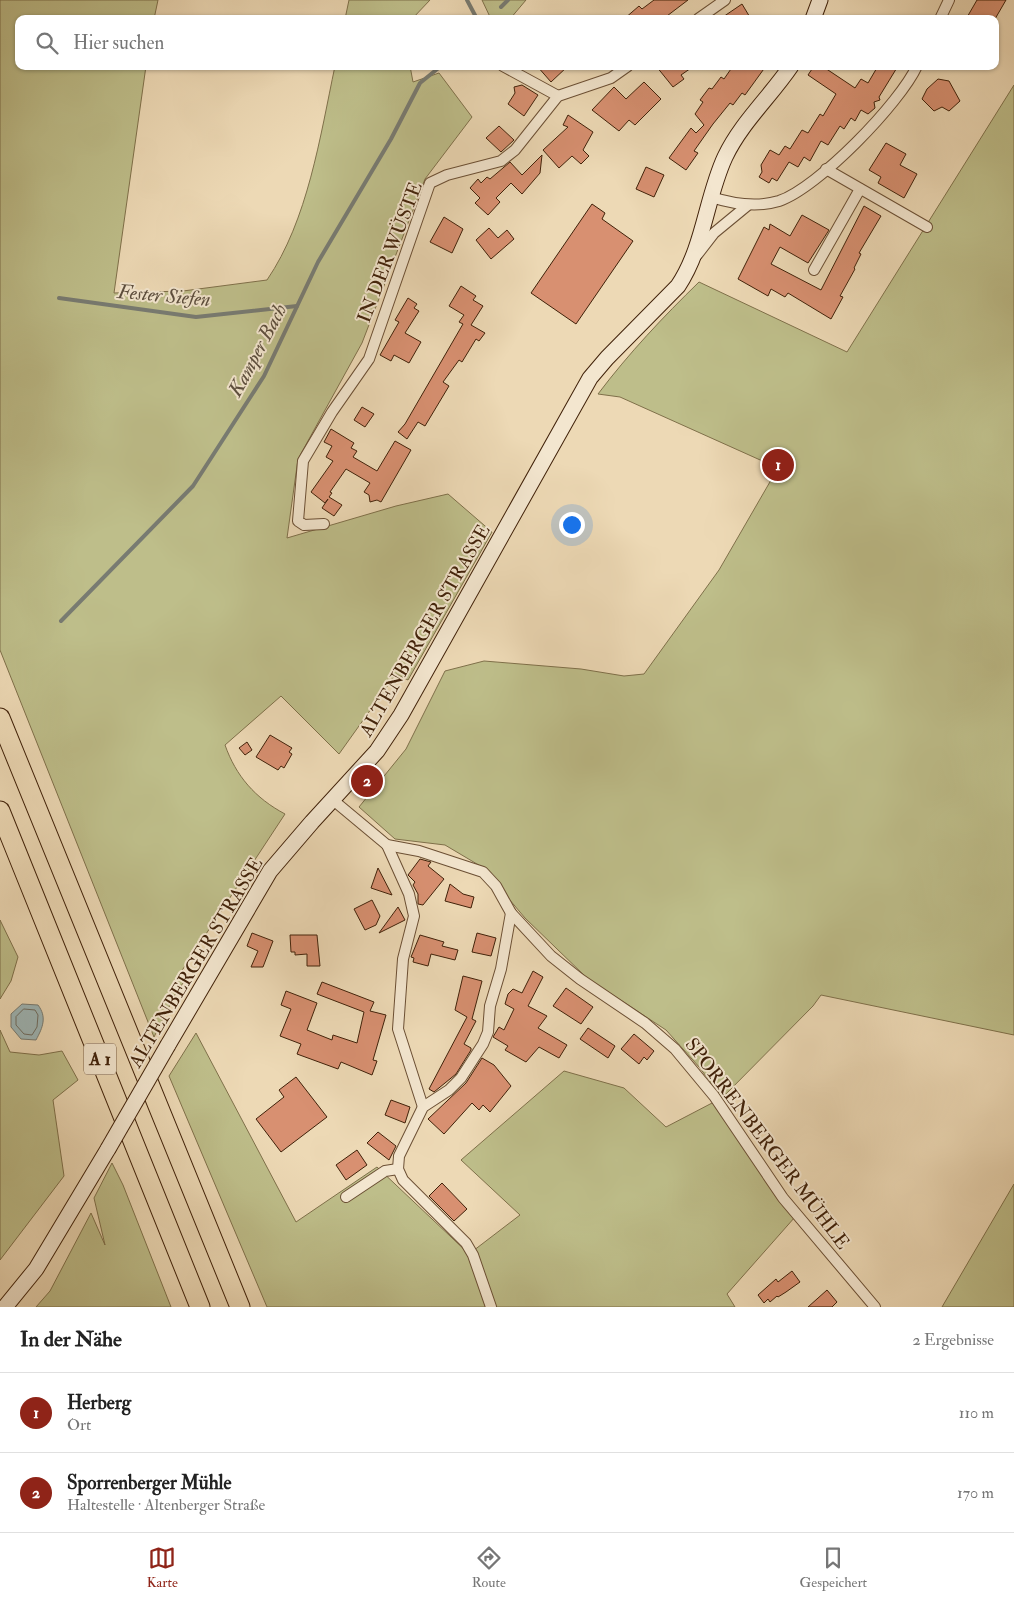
<!DOCTYPE html>
<html lang="de">
<head>
<meta charset="utf-8">
<style>
	:root { --surface:#fff; --page:#f6f6f6; --text:#222; --muted:#767676; --line:#e0e0e0; --accent:#8f2418 }
	body { margin:0; font-family:"IM FELL Double Pica",serif; background:var(--page); color:var(--text) }
	.you { position:absolute; left:571px; top:524px; width:18px; height:18px; margin:-12px; border:4px solid #fff; border-radius:50%; background:#1a73e8; box-shadow:0 0 0 8px #1a73e833 }
	.badge { display:grid; place-items:center; width:32px; height:32px; border-radius:50%; background:var(--accent); color:#fff; font-size:16px; font-weight:700 }
	.pin { position:absolute; translate:-50% -50%; border:2px solid #fff; box-shadow:0 1px 5px #0006 }
	.list { margin:0; padding:0; list-style:none }
	h2 { display:flex; justify-content:space-between; align-items:center; height:65px; margin:0; padding:0 20px; font-size:21px }
	h2 small { font-size:16px; font-weight:400; color:var(--muted) }
	.list li { display:grid; grid-template-columns:32px 1fr auto; gap:15px; align-items:center; box-sizing:border-box; height:80px; padding:0 20px; border-top:1px solid var(--line) }
	.list b { display:block; font-size:19px; white-space:nowrap }
	.list p { margin:0; font-size:16px; white-space:nowrap; color:var(--muted) }
	.list em { font-size:16px; font-style:normal; color:var(--muted) }
	.icon { flex:none; width:28px; height:28px; fill:none; stroke:currentColor; stroke-width:2; stroke-linecap:round; stroke-linejoin:round }
	.map { position:relative; flex:none; width:1014px; height:1307px; overflow:hidden }
	.search { position:absolute; background:var(--surface); box-shadow:0 1px 4px #0004; left:15px; right:15px; top:15px; height:55px; display:flex; align-items:center; gap:12px; box-sizing:border-box; padding:0 18px; border-radius:10px; color:var(--muted); font-size:19px }
	.sheet { height:225px; background:var(--surface) }
	nav { display:flex; justify-content:space-around; align-items:center; box-sizing:border-box; height:70px; border-top:1px solid var(--line); background:var(--surface); font-size:14px; color:var(--muted) }
	nav a { display:grid; justify-items:center; gap:2px }
	nav .on { color:var(--accent) }
	.map>svg:first-child { display:block }
	.green { fill:#bebe8a; stroke:#7f704a }
	.water { fill:#9eb7b8; stroke:#787b72 }
	.lines { fill:none; stroke-linecap:round; stroke-linejoin:round }
	.shore { stroke:#6f6c60; stroke-width:1 }
	.stream { stroke:#787b72; stroke-width:4 }
	.building { fill:#d89071; stroke:#402109 }
	.street-casing { stroke:#6b4f34; stroke-width:12 }
	.secondary-casing { stroke:#402109; stroke-width:17 }
	.highway-casing { stroke:#402109; stroke-width:21 }
	.street { stroke:#f3e6cf; stroke-width:10 }
	.secondary { stroke:#f3e6cf; stroke-width:15 }
	.highway { stroke:#edd9b5; stroke-width:19 }
	.secondary-bridge-casing { stroke:#402109; stroke-width:17; stroke-linecap:butt }
	.secondary-bridge { stroke:#f3e6cf; stroke-width:15 }
	.labels { text-anchor:middle; stroke-width:4; stroke-linejoin:round; paint-order:stroke }
	.shield { fill:#f3e6cf; stroke:#765c44; stroke-width:1 }
	.shield-label { font-size:18px; font-weight:bold; fill:#402109 }
	.street-label { font-size:19px; fill:#402109; stroke:#f3e6cf }
	.water-label { font-size:20px; font-style:italic; fill:#5c4e3e; stroke:#f3e6cf }
</style>
</head>
<body>
<div class="map">
<svg width="1014" height="1307" viewBox="0 0 1014 1307">
	<rect width="100%" height="100%" fill="#edd9b5"/>
	<filter id="stains"><feTurbulence type="fractalNoise" baseFrequency=".004" numOctaves="4"/><feColorMatrix values="0 0 0 0 .2 0 0 0 0 .09 0 0 0 0 .02 0 0 0 .5 -.17"/></filter>
	<radialGradient id="worn" r=".72"><stop offset=".6" stop-color="#630" stop-opacity="0"/><stop offset="1" stop-color="#630" stop-opacity=".3"/></radialGradient>
	<g class="green">
		<path d="M 0,0 L 158,0 L 154,19 L 19,19 L 19,66 L 146,66 L 114,293 L 183,291 L 267,280 C 308,220 320,137 335,66 L 410,66 L 413,82 L 439,73 L 472,117 L 425,179 L 362,343 L 298,459 L 287,538 L 396,506 L 448,494 L 492,532 L 408,680 L 396,674 L 339,754 L 281,696 L 225,745 C 236,776 255,798 285,814 L 181,972 L 187,978 L 177,991 L 154,1037 L 0,650 Z"/>
		<polygon points="349,0 430,0 412,19 345,19"/>
		<polygon points="482,0 526,0 510,19 491,19"/>
		<path d="M 1014,85 L 1014,1035 L 821,995 L 813,1006 L 722,1098 L 700,1068 L 666,1030 L 587,978 L 525,918 L 482,867 L 445,845 L 395,839 L 359,807 L 406,749 L 445,671 L 484,661 L 581,669 L 624,676 L 644,674 L 719,570 L 778,468 L 620,397 L 598,394 C 629,353 663,317 699,282 L 847,352 Z"/>
		<polygon points="0,920 18,957 11,981 0,999"/>
		<polygon points="0,1030 10,1052 39,1055 62,1051 78,1080 53,1100 64,1176 0,1260"/>
		<polygon points="196,1033 296,1222 377,1167 469,1254 520,1215 461,1160 564,1071 624,1088 666,1127 714,1102 795,1217 727,1294 735,1307 267,1307 169,1076"/>
		<polygon points="112,1163 123,1185 171,1307 36,1307 50,1291 91,1213 105,1245 94,1198"/>
		<polygon points="1014,1184 1014,1307 942,1307"/>
	</g>
	<path class="water" d="M 22,1004 L 38,1005 C 47,1017 43,1027 36,1040 L 21,1039 L 11,1027 L 11,1014 Z"/>
	<g class="lines">
		<polygon class="shore" points="24,1009 35,1010 38,1015 37,1027 32,1035 24,1034 16,1025 16,1017"/>
		<g class="stream">
			<polyline points="467,0 477,19"/>
			<polyline points="501,7 508,0"/>
			<polyline points="59,298 196,317 297,306"/>
			<polyline points="61,621 193,486 264,376 318,262 391,139 420,83 441,66"/>
		</g>
	</g>
	<g class="building">
		<polygon points="654,0 688,0 663,19 624,19 639,6 642,9"/>
		<polygon points="977,0 1006,0 995,19 966,19"/>
		<polygon points="742,4 751,19 720,19"/>
		<polygon points="537,66 568,66 551,82"/>
		<polygon points="656,66 694,66 681,75 684,79 673,87"/>
		<polygon points="733,66 766,66 745,95 742,93 733,105 730,103 713,124 694,151 698,153 686,170 669,158 691,128 696,133 704,125 695,114 703,102 700,100 709,88 712,89 721,77 724,79"/>
		<polygon points="814,66 822,66 855,88 861,79 868,83 878,66 898,66 879,97 880,100 874,102 875,108 868,114 861,110 855,121 851,118 844,129 840,126 828,145 821,141 810,161 804,157 798,167 789,162 777,181 772,178 769,183 759,177 762,172 761,165 770,150 779,155 785,146 790,149 802,130 808,133 820,114 823,116 836,94 808,75"/>
		<polygon points="938,79 949,81 960,101 949,111 942,107 934,111 922,99 927,89"/>
		<polygon points="644,82 661,99 635,125 629,120 619,131 592,110 614,87 626,99"/>
		<polygon points="522,85 538,95 524,116 508,104 515,93 514,87"/>
		<polygon points="568,115 593,132 583,150 589,156 581,164 572,156 559,168 543,150 568,127 563,125"/>
		<polygon points="499,126 514,140 501,152 486,138"/>
		<polygon points="886,143 906,154 900,165 917,174 904,198 878,183 881,177 869,170"/>
		<polygon points="542,155 540,173 522,194 511,183 496,198 500,202 488,215 475,203 480,198 470,188 478,179 481,183 487,177 490,179 510,162 522,175"/>
		<polygon points="646,167 664,175 654,197 636,189"/>
		<polygon points="592,204 605,213 602,219 633,241 576,324 531,293"/>
		<polygon points="864,206 881,216 859,253 861,254 854,268 855,269 840,296 843,297 831,319 788,293 785,297 771,289 768,296 738,279 764,227 769,230 770,224 790,236 802,215 829,230 808,263 780,247 771,264 821,290"/>
		<polygon points="444,217 463,229 452,253 430,242"/>
		<polygon points="489,228 498,238 507,230 514,239 491,259 476,240"/>
		<polygon points="461,286 476,296 473,300 483,306 471,325 485,333 479,341 476,339 462,362 459,360 443,382 449,386 425,426 418,422 407,439 398,432 405,424 463,324 459,322 464,315 449,306"/>
		<polygon points="408,298 417,304 414,308 419,311 405,333 421,342 409,363 394,355 391,361 380,355 399,322 395,320"/>
		<polygon points="362,407 374,414 365,427 354,420"/>
		<polygon points="331,429 354,443 351,448 357,451 353,457 377,471 395,441 411,450 381,502 377,500 370,502 369,495 364,492 370,483 346,469 330,492 332,493 329,497 342,505 334,516 322,508 328,499 325,503 311,492 333,461 326,457 332,446 324,442"/>
		<polygon points="270,735 292,748 289,752 292,754 284,768 281,766 278,770 256,757"/>
		<polygon points="247,742 252,750 245,755 239,748"/>
		<polygon points="420,859 431,862 428,866 444,879 423,905 418,904 418,894 413,885 415,882 408,875"/>
		<polygon points="378,868 392,895 371,888"/>
		<polygon points="450,884 463,894 474,897 471,908 445,901"/>
		<polygon points="372,900 380,916 376,925 365,930 354,909"/>
		<polygon points="398,907 405,920 379,933"/>
		<polygon points="252,933 273,941 263,967 251,967 258,951 247,946"/>
		<polygon points="477,933 496,938 491,956 472,952"/>
		<polygon points="290,935 317,935 320,966 307,966 307,954 295,955 295,952 291,952"/>
		<polygon points="420,935 444,942 442,946 458,950 455,960 431,954 428,966 413,962 414,958 411,957"/>
		<polygon points="533,971 543,977 528,1006 547,1016 538,1028 567,1045 559,1058 539,1047 526,1062 505,1050 508,1046 493,1037 499,1027 504,1030 514,1009 505,1004 508,994 513,989 522,993"/>
		<polygon points="463,976 482,981 472,1019 476,1021 464,1044 471,1048 471,1050 456,1074 434,1092 429,1089 467,1017 455,1010"/>
		<polygon points="322,982 374,1002 370,1011 386,1015 373,1060 377,1061 372,1075 341,1062 338,1069 297,1054 301,1044 280,1036 291,1009 281,1005 286,991 317,1003 307,1030 332,1040 333,1035 357,1043 364,1012 317,994"/>
		<polygon points="566,988 593,1007 581,1024 553,1006"/>
		<polygon points="588,1028 615,1046 608,1058 580,1039"/>
		<polygon points="634,1034 654,1051 647,1060 644,1057 639,1064 621,1049"/>
		<polygon points="482,1058 494,1065 511,1086 490,1112 483,1105 479,1110 472,1103 444,1134 428,1119 466,1083"/>
		<polygon points="296,1077 327,1117 281,1152 256,1119 284,1097 279,1090"/>
		<polygon points="391,1100 410,1107 405,1123 385,1115"/>
		<polygon points="378,1132 396,1146 389,1160 367,1143"/>
		<polygon points="357,1150 367,1165 346,1180 336,1165"/>
		<polygon points="442,1183 467,1209 454,1221 429,1196"/>
		<polygon points="792,1271 800,1282 786,1292 778,1297 777,1296 770,1302 768,1299 764,1303 758,1295 776,1279 778,1282"/>
		<polygon points="827,1290 837,1302 832,1307 808,1307"/>
	</g>
	<g class="lines">
		<defs>
			<g id="street">
				<polyline points="698,19 725,0"/>
				<polyline points="940,19 949,0"/>
				<polyline points="503,66 558,96"/>
				<polyline points="826,169 927,227"/>
				<path d="M 711,197 C 733,204 756,208 779,201 C 818,188 900,103 917,66"/>
				<polyline points="697,255 714,233 748,205"/>
				<polyline points="814,270 860,189"/>
				<polyline points="324,524 304,525 298,521 303,461 332,412 369,359 430,183 447,175 501,161 515,150 558,96 611,78 628,66"/>
				<polyline points="333,800 387,845 419,851 483,872 496,886 511,913 551,956 580,979 645,1023 675,1049 714,1096 783,1198 875,1307"/>
				<polyline points="387,845 409,894 414,916 403,959 398,1029 423,1107"/>
				<polyline points="346,1197 385,1171 398,1169"/>
				<polyline points="491,1307 473,1255 466,1243 403,1180 398,1169 399,1156 423,1107 449,1090 461,1078 483,1044 488,1032 490,1006 501,969 511,913"/>
			</g>
			<g id="secondary">
				<polyline points="813,19 820,0"/>
				<path d="M 168,1045 L 270,871 L 312,822 L 377,751 L 401,715 L 590,378 L 607,358 L 678,286 C 704,247 706,198 725,157 C 741,123 770,97 791,66"/>
				<polyline points="5,1307 36,1269 108,1149"/>
			</g>
			<g id="highway">
				<polyline points="0,718 240,1307"/>
				<polyline points="0,811 200,1307"/>
			</g>
		</defs>
		<use href="#street" class="street-casing"/>
		<use href="#secondary" class="secondary-casing"/>
		<use href="#highway" class="highway-casing"/>
		<use href="#street" class="street"/>
		<use href="#secondary" class="secondary"/>
		<use href="#highway" class="highway"/>
		<defs>
			<polyline id="secondary-bridge" points="108,1149 168,1045"/>
		</defs>
		<use href="#secondary-bridge" class="secondary-bridge-casing"/>
		<use href="#secondary-bridge" class="secondary-bridge"/>
	</g>
	<g class="labels">
		<rect class="shield" x="84" y="1043.5" width="32" height="31" rx="4"/>
		<g class="shield-label">
			<text x="100" y="1065">A 1</text>
		</g>
		<g class="street-label">
			<text transform="translate(389 252) rotate(-69)" y="7">IN DER WÜSTE</text>
			<text transform="translate(424 630) rotate(-60)" y="7">ALTENBERGER STRASSE</text>
			<text transform="translate(195 962) rotate(-59)" y="7">ALTENBERGER STRASSE</text>
			<text transform="translate(768 1143) rotate(53)" y="7">SPORRENBERGER MÜHLE</text>
		</g>
		<g class="water-label">
			<text transform="translate(164 295) rotate(5)" y="7">Fester Siefen</text>
			<text transform="translate(257 350) rotate(-62)" y="7">Kamper Bach</text>
		</g>
	</g>
	<rect width="100%" height="100%" filter="url(#stains)"/>
	<rect width="100%" height="100%" fill="url(#worn)"/>
</svg>
<div class="you"></div>
<div class="pin badge" style="left:778px;top:465px">1</div>
<div class="pin badge" style="left:367px;top:781px">2</div>
<div class="search"><svg class="icon" aria-label="search" viewBox="0 0 24 24"><circle cx="10" cy="10" r="6"/><path d="M15 15l6 6"/></svg>Hier suchen</div>
</div>
<section class="sheet">
<h2>In der Nähe<small>2 Ergebnisse</small></h2>
<ul class="list">
<li><span class="badge">1</span><div><b>Herberg</b><p>Ort</p></div><em>110 m</em></li>
<li><span class="badge">2</span><div><b>Sporrenberger Mühle</b><p>Haltestelle · Altenberger Straße</p></div><em>170 m</em></li>
</ul>
</section>
<nav>
<a class="on"><svg class="icon" aria-label="map" viewBox="0 0 24 24"><path d="M3 6l6-2 6 2 6-2v14l-6 2-6-2-6 2zM9 4v14M15 6v14"/></svg>Karte</a>
<a><svg class="icon" aria-label="directions" viewBox="0 0 24 24"><path d="M12 3l9 9-9 9-9-9zM9 14v-3h6M13 9l2 2-2 2"/></svg>Route</a>
<a><svg class="icon" aria-label="saved" viewBox="0 0 24 24"><path d="M7 4h10v16l-5-4-5 4z"/></svg>Gespeichert</a>
</nav>
</body>
</html>
